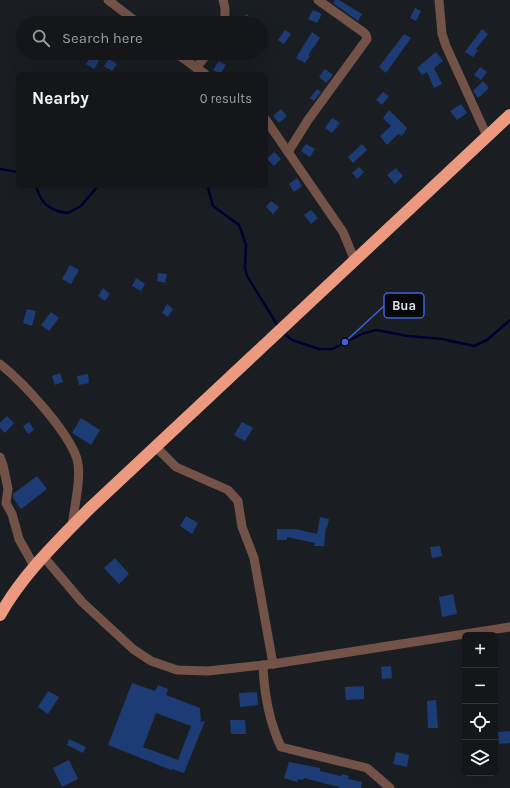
<!DOCTYPE html>
<html lang="en">
<head>
<meta charset="utf-8">
<style>
	:root { --surface:#14161a; --page:#212327; --text:#f1f3f6; --muted:#9d9fa2; --line:#333539 }
	body { margin:0; font-family:Karla,sans-serif; background:var(--page); color:var(--text) }
	.controls { position:absolute; right:12px; bottom:12px; display:grid; overflow:hidden; border-radius:6px; box-shadow:0 4px 16px #0002 }
	.controls button { width:36px; height:36px; display:grid; place-items:center; padding:0; border:0; border-bottom:1px solid var(--line); background:var(--surface); color:var(--text); font:20px sans-serif }
	.list { margin:0; padding:0; list-style:none }
	h2 { display:flex; justify-content:space-between; align-items:center; height:52px; margin:0; padding:0 16px; font-size:17px }
	h2 small { font-size:13px; font-weight:400; color:var(--muted) }
	.icon { flex:none; width:22px; height:22px; fill:none; stroke:currentColor; stroke-width:2; stroke-linecap:round; stroke-linejoin:round }
	.map { position:relative; flex:none; width:510px; height:788px; overflow:hidden }
	.search { position:absolute; background:var(--surface); box-shadow:0 4px 16px #0002; left:16px; top:16px; width:252px; height:44px; display:flex; align-items:center; gap:10px; box-sizing:border-box; padding:0 14px; border-radius:22px; color:var(--muted); font-size:15px }
	.panel { position:absolute; background:var(--surface); box-shadow:0 4px 16px #0002; left:16px; top:72px; width:252px; height:116px; border-radius:6px }
	.map>svg:first-child { display:block }
	.lines { fill:none; stroke-linecap:round; stroke-linejoin:round }
	.stream { stroke:#000032; stroke-width:2.5 }
	.building { fill:#1d3c76; fill-rule:evenodd }
	.street { stroke:#735247; stroke-width:9 }
	.highway { stroke:#ec9a7f; stroke-width:12 }
	.leader { fill:none; stroke:#3a64da; stroke-width:1.5 }
	.callout-dot { fill:#3a64da; stroke:#06080a; stroke-width:1.5 }
	.callout { fill:#06080a; stroke:#3a64da; stroke-width:1.5 }
	.callout-label { font-size:13px; text-anchor:middle; font-weight:bold; fill:#dfe1e6 }
</style>
</head>
<body>
<div class="map">
<svg width="510" height="788" viewBox="0 0 510 788">
	<rect width="100%" height="100%" fill="#1a1e23"/>
	<g class="lines">
		<g class="stream">
			<polyline points="0,169 18,172"/>
			<path d="M 36,186 C 41,204 50,211 68,213 L 81,206 L 98,186"/>
			<polyline points="203,186 208,188 213,206 239,225 246,245 245,268 247,276 278,326"/>
			<polyline points="282,332 292,340 319,349 332,349 362,334 376,330 408,336 442,339 474,346 487,340 510,320"/>
		</g>
	</g>
	<g class="building">
		<polygon points="335,0 339,0 362,14 358,21 333,3"/>
		<polygon points="415,8 421,11 416,21 410,18"/>
		<polygon points="313,10 322,14 317,23 308,19"/>
		<polygon points="246,14 260,23 240,23"/>
		<polygon points="482,29 488,34 476,49 478,50 473,57 465,52"/>
		<polygon points="285,30 291,34 284,44 278,40"/>
		<polygon points="312,32 320,38 308,55 310,56 305,63 296,58"/>
		<polygon points="404,34 411,38 386,73 379,67"/>
		<polygon points="436,52 443,61 434,68 442,84 434,88 427,72 422,75 417,68"/>
		<polygon points="92,56 99,61 94,69 86,64"/>
		<polygon points="109,59 117,64 112,71 104,66"/>
		<polygon points="219,61 226,65 220,74 213,70"/>
		<polygon points="480,67 487,72 481,80 474,75"/>
		<polygon points="325,69 333,75 326,83 319,77"/>
		<polygon points="483,81 489,88 478,98 473,91"/>
		<polygon points="317,89 321,92 314,101 310,98"/>
		<polygon points="383,92 389,96 382,105 376,100"/>
		<polygon points="461,104 467,113 457,120 450,111"/>
		<polygon points="281,109 287,116 279,123 273,116"/>
		<polygon points="389,110 407,128 402,136 398,134 387,145 380,136 391,126 383,118"/>
		<polygon points="332,118 340,123 332,133 325,128"/>
		<polygon points="306,144 315,149 310,157 301,151"/>
		<polygon points="362,144 367,150 353,163 348,157"/>
		<polygon points="274,152 281,159 274,166 267,159"/>
		<polygon points="359,167 364,172 357,179 352,173"/>
		<polygon points="396,168 403,176 395,184 387,175"/>
		<polygon points="297,178 302,186 294,192 289,184"/>
		<polygon points="271,201 279,207 273,214 266,207"/>
		<polygon points="311,210 318,218 311,224 304,215"/>
		<polygon points="70,265 79,270 71,284 62,279"/>
		<polygon points="158,273 167,274 165,283 157,281"/>
		<polygon points="136,278 145,284 141,291 132,286"/>
		<polygon points="103,288 110,294 105,301 98,296"/>
		<polygon points="167,304 173,309 168,317 162,313"/>
		<polygon points="27,309 36,311 32,326 23,323"/>
		<polygon points="51,312 59,318 49,331 41,325"/>
		<polygon points="60,373 63,382 55,385 52,376"/>
		<polygon points="88,374 89,383 79,385 77,376"/>
		<polygon points="7,416 14,423 5,433 0,428 0,423"/>
		<polygon points="81,418 100,430 91,445 72,433"/>
		<polygon points="29,422 34,430 28,434 23,426"/>
		<polygon points="242,422 253,428 245,441 234,435"/>
		<polygon points="37,476 47,489 21,509 13,498 13,494"/>
		<polygon points="186,516 198,523 192,534 180,526"/>
		<polygon points="320,517 329,519 327,528 326,527 324,546 314,546 315,543 287,537 287,540 277,540 277,529 295,529 317,534"/>
		<polygon points="440,546 442,556 432,558 430,547"/>
		<polygon points="115,558 129,574 119,584 104,568"/>
		<polygon points="453,594 457,614 442,617 439,597"/>
		<polygon points="391,666 392,678 382,679 381,667"/>
		<path d="M 132,683 L 155,691 L 158,685 L 168,689 L 166,695 L 200,708 L 201,722 L 205,721 L 184,773 L 172,769 L 171,770 L 108,745 ZM 156,713 L 191,726 L 178,760 L 143,747 Z"/>
		<polygon points="364,686 364,699 346,700 345,687"/>
		<polygon points="48,691 59,697 48,714 38,707"/>
		<polygon points="257,692 258,705 240,707 239,693"/>
		<polygon points="436,700 438,728 428,728 427,701"/>
		<polygon points="230,720 245,720 246,734 231,734"/>
		<polygon points="510,731 510,743 499,744 498,732"/>
		<polygon points="69,739 86,747 83,753 67,745"/>
		<polygon points="396,752 409,755 407,767 393,764"/>
		<polygon points="69,760 78,779 62,787 53,768"/>
		<polygon points="289,762 320,768 320,771 341,776 342,774 349,776 348,779 362,782 361,788 339,788 339,787 304,778 303,780 298,779 297,782 284,778"/>
	</g>
	<g class="lines">
		<g class="street">
			<polyline points="108,0 138,23"/>
			<polyline points="223,0 225,8 225,23"/>
			<polyline points="439,0 442,34 446,46 487,136"/>
			<polyline points="176,53 205,74"/>
			<polyline points="196,68 208,53"/>
			<polyline points="266,120 343,232 355,261"/>
			<polyline points="288,152 308,120 367,39 366,35 363,32 318,0"/>
			<path d="M 0,364 C 23,382 68,431 77,459 C 82,476 74,508 72,526"/>
			<polyline points="156,447 176,467 228,490 238,501 242,527 254,558 273,664"/>
			<polyline points="0,457 3,465 8,489 6,503 12,514 19,539 34,566"/>
			<polyline points="43,556 82,602 133,649 151,661 177,670 208,671 273,664 510,627"/>
			<path d="M 263,665 C 264,693 269,721 281,747 L 367,768 L 390,788"/>
		</g>
		<path class="highway" d="M 0,615 C 23,574 56,543 88,510 L 510,115"/>
	</g>
	<path class="leader" d="M345 342L384 306"/>
	<circle class="callout-dot" cx="345" cy="342" r="4"/>
	<rect class="callout" x="384" y="293" width="40" height="25" rx="4"/>
	<g class="callout-label">
		<text x="404" y="310">Bua</text>
	</g>
</svg>
<div class="controls">
<button>+</button>
<button>−</button>
<button><svg class="icon" aria-label="locate" viewBox="0 0 24 24"><circle cx="12" cy="12" r="6"/><path d="M12 2v4M12 18v4M2 12h4M18 12h4"/></svg></button>
<button><svg class="icon" aria-label="layers" viewBox="0 0 24 24"><path d="M12 4l9 5-9 5-9-5zM3 14l9 5 9-5"/></svg></button>
</div>
<div class="search"><svg class="icon" aria-label="search" viewBox="0 0 24 24"><circle cx="10" cy="10" r="6"/><path d="M15 15l6 6"/></svg>Search here</div>
<section class="panel">
<h2>Nearby<small>0 results</small></h2>
<ul class="list">
</ul>
</section>
</div>
</body>
</html>
